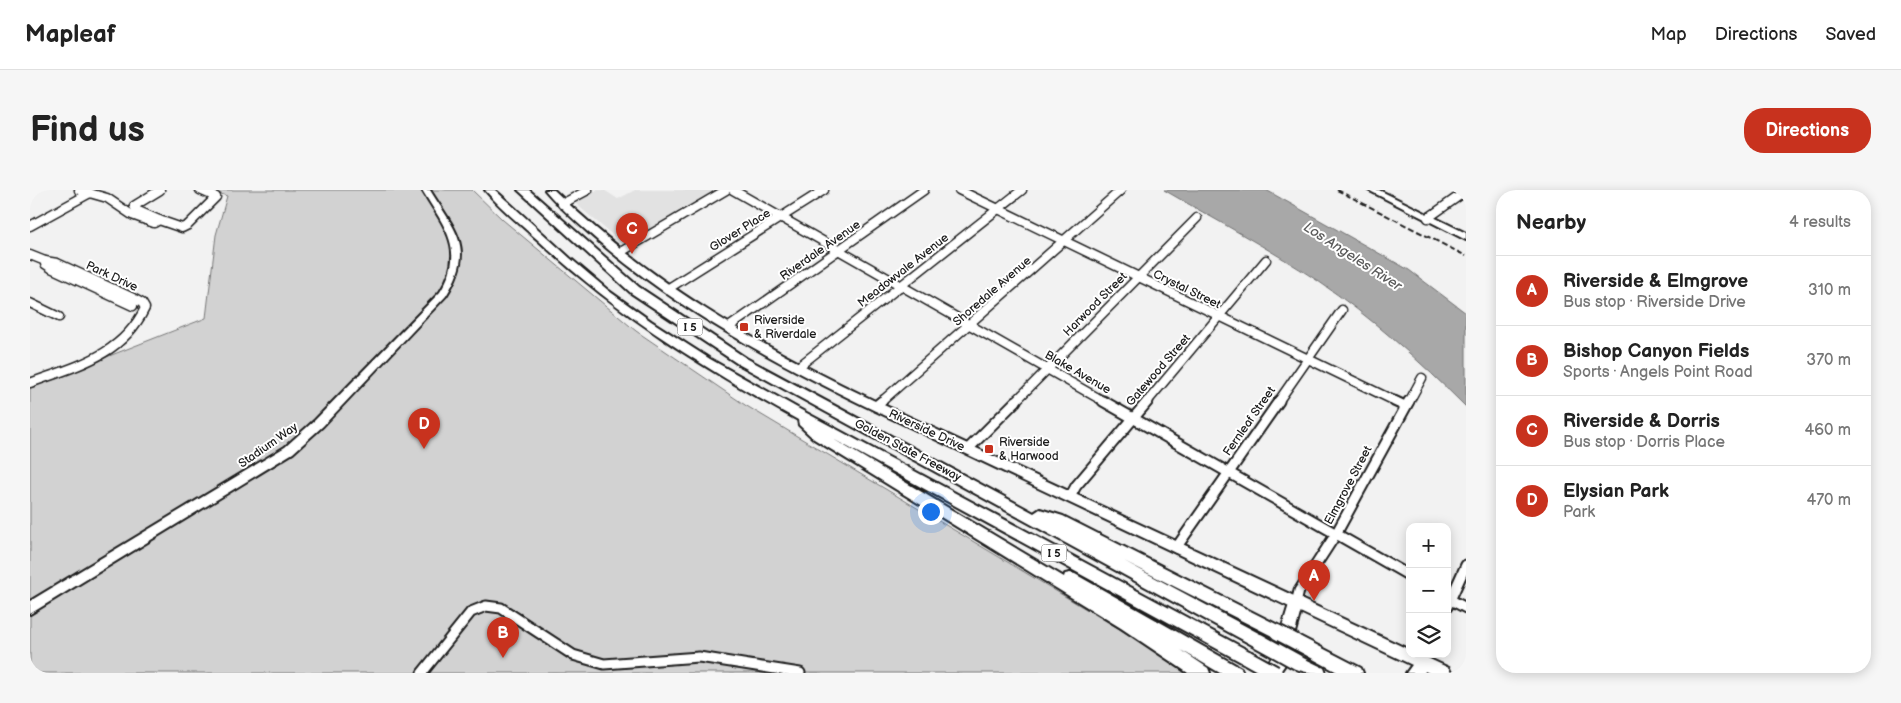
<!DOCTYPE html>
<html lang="en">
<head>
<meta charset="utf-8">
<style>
	:root { --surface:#fff; --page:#f6f6f6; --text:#222; --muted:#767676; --line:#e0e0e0; --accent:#c8321e }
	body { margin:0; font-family:"Balsamiq Sans",sans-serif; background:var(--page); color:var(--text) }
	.controls { position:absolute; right:15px; bottom:15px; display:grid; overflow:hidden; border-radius:10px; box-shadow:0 2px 12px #0003 }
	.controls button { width:45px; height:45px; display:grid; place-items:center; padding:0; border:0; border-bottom:1px solid var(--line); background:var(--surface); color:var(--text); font:25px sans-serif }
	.you { position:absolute; left:900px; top:321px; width:18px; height:18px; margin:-12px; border:4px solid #fff; border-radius:50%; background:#1a73e8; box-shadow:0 0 0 8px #1a73e833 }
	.badge { display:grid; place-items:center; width:32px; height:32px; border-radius:50%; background:var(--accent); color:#fff; font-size:16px; font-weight:700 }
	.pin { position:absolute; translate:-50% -41px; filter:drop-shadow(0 1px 2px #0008) }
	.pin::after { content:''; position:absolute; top:26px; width:18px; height:15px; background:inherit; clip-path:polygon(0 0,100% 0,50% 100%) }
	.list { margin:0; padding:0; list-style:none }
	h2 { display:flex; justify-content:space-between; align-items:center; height:65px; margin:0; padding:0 20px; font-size:21px }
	h2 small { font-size:16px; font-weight:400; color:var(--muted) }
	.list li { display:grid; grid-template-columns:32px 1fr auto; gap:15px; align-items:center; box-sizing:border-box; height:70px; padding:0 20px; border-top:1px solid var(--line) }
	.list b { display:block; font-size:19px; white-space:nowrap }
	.list p { margin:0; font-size:16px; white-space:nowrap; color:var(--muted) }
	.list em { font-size:16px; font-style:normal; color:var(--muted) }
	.icon { flex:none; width:28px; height:28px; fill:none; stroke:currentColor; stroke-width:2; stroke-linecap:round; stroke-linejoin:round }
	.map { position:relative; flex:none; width:1436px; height:483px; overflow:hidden; border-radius:20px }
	header { display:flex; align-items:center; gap:30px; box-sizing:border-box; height:70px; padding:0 25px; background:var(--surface); border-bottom:1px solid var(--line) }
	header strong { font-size:24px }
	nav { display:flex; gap:28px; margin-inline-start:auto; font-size:18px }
	.intro { display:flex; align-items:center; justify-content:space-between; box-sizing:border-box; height:120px; padding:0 30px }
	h1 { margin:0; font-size:35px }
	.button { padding:12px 22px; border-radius:20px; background:var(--accent); color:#fff; font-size:18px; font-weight:700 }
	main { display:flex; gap:30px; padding:0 30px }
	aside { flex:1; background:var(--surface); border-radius:20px; box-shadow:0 2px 12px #0003 }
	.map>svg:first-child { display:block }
	.built { fill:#e2e2e2 }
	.green { fill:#d2d2d2; stroke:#777 }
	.water { fill:#a8a8a8; stroke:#707070 }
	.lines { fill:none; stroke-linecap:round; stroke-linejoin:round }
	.minor-far1-casing { stroke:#1c1c1c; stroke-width:11 }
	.minor-casing { stroke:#1c1c1c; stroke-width:13 }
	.major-casing { stroke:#1c1c1c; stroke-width:4 }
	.highway-casing { stroke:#1c1c1c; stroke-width:4 }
	.minor-far1 { stroke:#fff; stroke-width:8 }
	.minor { stroke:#fff; stroke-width:9 }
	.major { fill:#fff; fill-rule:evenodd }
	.highway { fill:#fff; fill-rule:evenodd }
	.rail { stroke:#1c1c1c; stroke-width:2; stroke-dasharray:6 3; stroke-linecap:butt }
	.highway-bridge-casing { stroke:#1c1c1c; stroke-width:18; stroke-linecap:butt }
	.highway-bridge { stroke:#fff; stroke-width:14 }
	.poi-dot { fill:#c8321e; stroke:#fff; stroke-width:2 }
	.labels { text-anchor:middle; stroke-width:4; stroke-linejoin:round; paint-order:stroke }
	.shield { fill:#fff; stroke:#606060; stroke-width:1 }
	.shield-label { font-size:11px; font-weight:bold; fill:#1c1c1c }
	.street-label { font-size:12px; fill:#1c1c1c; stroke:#fff }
	.poi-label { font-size:12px; fill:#1c1c1c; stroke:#fff; text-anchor:start }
	.water-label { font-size:14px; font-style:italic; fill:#5b5b5b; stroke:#fff }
</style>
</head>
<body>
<header>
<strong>Mapleaf</strong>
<nav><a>Map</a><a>Directions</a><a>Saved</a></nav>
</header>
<div class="intro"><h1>Find us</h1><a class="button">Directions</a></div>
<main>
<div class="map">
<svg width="1436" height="483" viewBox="0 0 1436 483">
	<rect width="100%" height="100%" fill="#f2f2f2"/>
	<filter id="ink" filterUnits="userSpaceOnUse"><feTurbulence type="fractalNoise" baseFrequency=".02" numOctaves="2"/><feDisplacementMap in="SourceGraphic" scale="10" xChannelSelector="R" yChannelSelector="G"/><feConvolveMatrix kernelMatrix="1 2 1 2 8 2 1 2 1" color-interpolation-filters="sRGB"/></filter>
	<g filter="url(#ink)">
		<polygon class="built" points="567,0 574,0 588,9 605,0 688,0 596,53 592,53 546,14 546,11"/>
		<polygon class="green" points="179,0 442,0 473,30 606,141 715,215 1163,483 0,483 0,197 176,128 186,45 197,6"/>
		<path class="water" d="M 1134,0 L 1236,0 L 1379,80 L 1436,123 L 1436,217 C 1391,172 1341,127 1288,91 C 1240,59 1184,29 1134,0 Z"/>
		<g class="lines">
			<defs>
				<g id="minor-far1">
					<polyline points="49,0 77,8 102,25 124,33 129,30 152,38 158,35 186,7 170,0"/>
					<polyline points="703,0 1075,212"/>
					<polyline points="929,0 1367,212"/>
					<polyline points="532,14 558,0"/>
					<polyline points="1398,28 1436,1"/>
					<polyline points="129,30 106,20 104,16 130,0"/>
					<polyline points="0,36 60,3"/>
					<polyline points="589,63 696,0"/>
					<polyline points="0,65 15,71 15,74 21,78 103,116"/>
					<polyline points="639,98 794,0"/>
					<polyline points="0,113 29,127"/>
					<polyline points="699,137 894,0"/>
					<polyline points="768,177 992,0"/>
					<path d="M 0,193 C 46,176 92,166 115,118 L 112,113 L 103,108 L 27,73 L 15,71"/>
					<polyline points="851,212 1091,0"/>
					<polyline points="985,212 1167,28"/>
					<polyline points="1117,212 1236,70"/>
					<polyline points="1248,212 1312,120"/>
					<polyline points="1379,212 1392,188"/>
				</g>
				<g id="minor">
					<polyline points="1073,211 1380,386"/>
					<polyline points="1364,211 1375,216"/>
					<polyline points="846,216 852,211"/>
					<polyline points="938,259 986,211"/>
					<polyline points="1040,307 1046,296 1118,211"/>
					<polyline points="1146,358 1249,211"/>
					<polyline points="1417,408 1436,418"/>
					<polyline points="1266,413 1269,401 1306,344 1379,211"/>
					<polyline points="1417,417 1436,375"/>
					<polyline points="392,483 441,422 456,416 471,418 543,465 574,474 669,467 770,483"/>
				</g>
				<g id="major">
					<path d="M 392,0 L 400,0 C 426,42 446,58 416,106 L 293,236 L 263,263 L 0,424 L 0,411 L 255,257 L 285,230 L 410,102 C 437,59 414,37 392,0 Z"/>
					<path d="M 515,0 L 524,0 C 618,91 725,154 843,210 L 1380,460 L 1380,464 L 1389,464 L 1419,478 L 1421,483 L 1399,483 L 835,216 C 741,170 647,119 567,50 C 549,34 530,18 515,0 Z"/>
					<polygon points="1338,0 1349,0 1436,43 1436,50"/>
				</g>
				<g id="highway">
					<path d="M 455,0 L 465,0 L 540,68 L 579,101 L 621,131 L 680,169 L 771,220 L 1223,463 L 1226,468 L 1223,473 L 1218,475 L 1213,473 L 803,249 L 1034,387 L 1035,384 L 1040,383 L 1045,384 L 1211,478 L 1213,483 L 1190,483 L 1151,460 L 1178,478 L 1180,483 L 1158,483 L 1091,438 L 784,249 L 769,235 L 768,230 C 674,178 587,124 508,50 C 490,34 470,18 455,0 Z"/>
					<polygon points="488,0 499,0 609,97 716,168 1004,323 1010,319 1033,326 1252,437 1261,408 1266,406 1271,408 1273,413 1264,446 1271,447 1331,478 1333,483 1309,483 1261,457 1254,476 1249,483 1231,483 1242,467 1248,449 1094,371 1234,446 1237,451 1234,456 1229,458 1224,456 708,174 601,103"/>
					<path d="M 1267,465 L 1294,478 L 1296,483 C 1283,483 1265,483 1259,472 L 1262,467 Z"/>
					<polygon points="1392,466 1397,468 1400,473 1394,483 1376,483 1387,468"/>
				</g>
			</defs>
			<use href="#minor-far1" class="minor-far1-casing"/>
			<use href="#minor" class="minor-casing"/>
			<use href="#major" class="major-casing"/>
			<use href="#highway" class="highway-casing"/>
			<use href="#minor-far1" class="minor-far1"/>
			<use href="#minor" class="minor"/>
			<use href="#major" class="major"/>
			<use href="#highway" class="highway"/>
			<polyline class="rail" points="1307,0 1436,66"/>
			<defs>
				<g id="highway-bridge">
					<polyline points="1247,442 1266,452"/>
					<polyline points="1229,451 1267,472"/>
					<polyline points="1218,468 1245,483"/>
				</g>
			</defs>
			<use href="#highway-bridge" class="highway-bridge-casing"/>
			<use href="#highway-bridge" class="highway-bridge"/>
		</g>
	</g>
	<g class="poi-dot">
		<rect x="709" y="132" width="10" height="10" rx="2.5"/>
		<rect x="954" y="254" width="10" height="10" rx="2.5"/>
	</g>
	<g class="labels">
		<g class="shield">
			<rect x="647.5" y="128.5" width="25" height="17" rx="4"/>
			<rect x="1011.5" y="354.5" width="25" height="17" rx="4"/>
		</g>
		<g class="shield-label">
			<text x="660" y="141">I 5</text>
			<text x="1024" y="367">I 5</text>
		</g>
		<g class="street-label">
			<text transform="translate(710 40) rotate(-32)" y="4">Glover Place</text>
			<text transform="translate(790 60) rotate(-35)" y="4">Riverdale Avenue</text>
			<text transform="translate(873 80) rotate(-38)" y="4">Meadowvale Avenue</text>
			<text transform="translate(82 86) rotate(25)" y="4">Park Drive</text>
			<text transform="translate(1157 99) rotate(26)" y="4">Crystal Street</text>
			<text transform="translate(962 101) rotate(-41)" y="4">Shoredale Avenue</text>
			<text transform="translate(1065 114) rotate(-45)" y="4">Harwood Street</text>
			<text transform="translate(1128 180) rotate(-49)" y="4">Gatewood Street</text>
			<text transform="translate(1048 182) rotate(30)" y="4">Blake Avenue</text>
			<text transform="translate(1219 231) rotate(-55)" y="4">Fernleaf Street</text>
			<text transform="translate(897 240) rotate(25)" y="4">Riverside Drive</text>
			<text transform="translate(238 255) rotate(-35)" y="4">Stadium Way</text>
			<text transform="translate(878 260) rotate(28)" y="4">Golden State Freeway</text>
			<text transform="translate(1318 295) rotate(-62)" y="4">Elmgrove Street</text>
		</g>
		<g class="poi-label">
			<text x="724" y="134">Riverside<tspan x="724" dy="14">&amp; Riverdale</tspan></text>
			<text x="969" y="256">Riverside<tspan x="969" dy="14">&amp; Harwood</tspan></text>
		</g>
		<g class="water-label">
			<text transform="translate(1323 66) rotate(33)" y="5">Los Angeles River</text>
		</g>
	</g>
</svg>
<div class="controls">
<button>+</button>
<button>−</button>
<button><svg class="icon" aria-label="layers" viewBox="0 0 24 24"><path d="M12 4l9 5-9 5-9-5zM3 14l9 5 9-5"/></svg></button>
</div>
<div class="you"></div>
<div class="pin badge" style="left:1284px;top:411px">A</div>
<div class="pin badge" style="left:473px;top:468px">B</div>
<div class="pin badge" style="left:602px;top:64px">C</div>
<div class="pin badge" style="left:394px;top:259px">D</div>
</div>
<aside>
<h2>Nearby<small>4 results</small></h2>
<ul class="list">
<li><span class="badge">A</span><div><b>Riverside &amp; Elmgrove</b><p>Bus stop · Riverside Drive</p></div><em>310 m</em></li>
<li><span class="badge">B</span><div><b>Bishop Canyon Fields</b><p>Sports · Angels Point Road</p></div><em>370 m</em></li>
<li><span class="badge">C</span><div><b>Riverside &amp; Dorris</b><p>Bus stop · Dorris Place</p></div><em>460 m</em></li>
<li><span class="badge">D</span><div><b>Elysian Park</b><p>Park</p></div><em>470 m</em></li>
</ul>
</aside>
</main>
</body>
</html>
